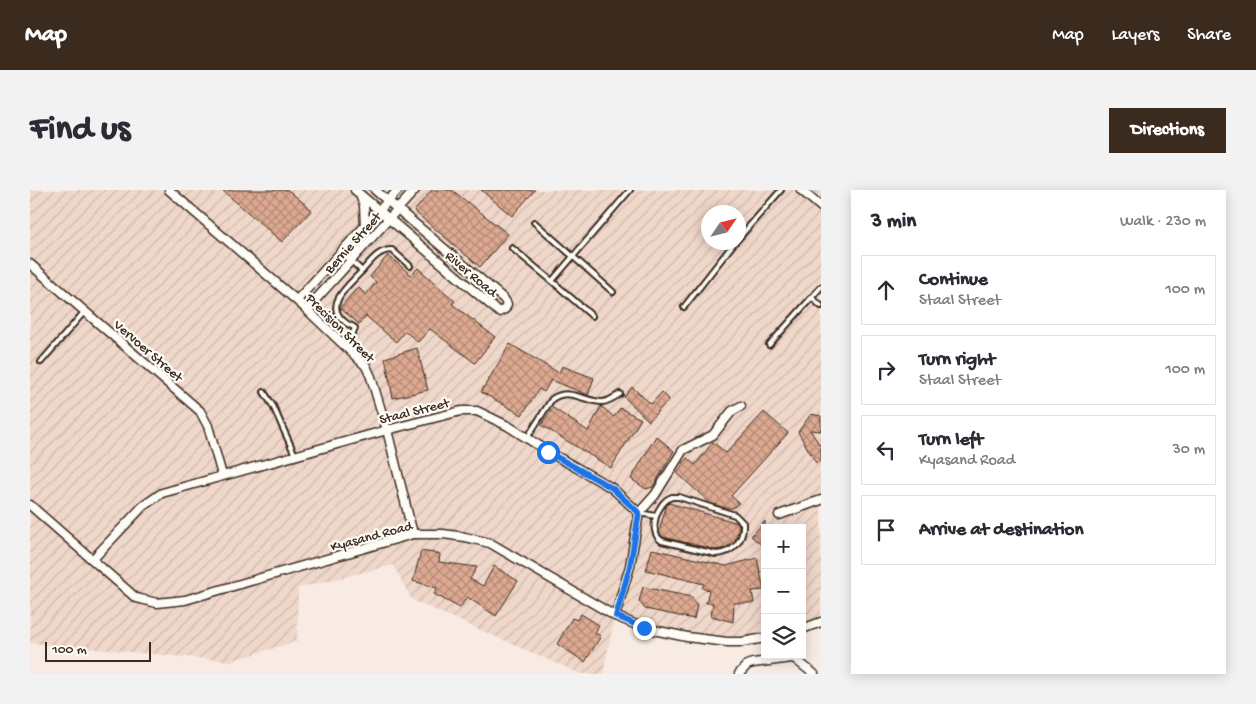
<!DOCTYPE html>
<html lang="en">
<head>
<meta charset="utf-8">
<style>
	:root { --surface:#fff; --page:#f2f2f3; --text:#2b2b33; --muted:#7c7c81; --line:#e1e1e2; --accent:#3b2a1e }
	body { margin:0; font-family:"Gochi Hand",sans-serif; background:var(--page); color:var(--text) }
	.controls { position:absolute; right:15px; bottom:15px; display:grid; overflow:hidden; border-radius:0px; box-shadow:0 2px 12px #0003 }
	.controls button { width:45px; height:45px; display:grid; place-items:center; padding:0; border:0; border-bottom:1px solid var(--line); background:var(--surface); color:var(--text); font:25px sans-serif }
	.compass { position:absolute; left:671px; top:15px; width:45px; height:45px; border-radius:50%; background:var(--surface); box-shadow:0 2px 12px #0003; rotate:55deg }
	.scale { position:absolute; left:15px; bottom:12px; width:106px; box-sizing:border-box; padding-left:5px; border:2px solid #3b2a1e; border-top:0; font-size:14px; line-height:18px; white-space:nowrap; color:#3b2a1e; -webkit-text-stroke:4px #fdfcf7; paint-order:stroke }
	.stop { position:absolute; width:15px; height:15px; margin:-11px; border:4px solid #1a73e8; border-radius:50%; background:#fff }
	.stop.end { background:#1a73e8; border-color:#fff; box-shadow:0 1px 5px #0008 }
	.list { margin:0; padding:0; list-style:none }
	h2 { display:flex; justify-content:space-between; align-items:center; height:65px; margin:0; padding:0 20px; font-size:21px }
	h2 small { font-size:16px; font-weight:400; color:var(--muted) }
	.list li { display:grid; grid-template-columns:32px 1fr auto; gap:15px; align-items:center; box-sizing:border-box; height:70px; margin:0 10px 10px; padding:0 10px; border:1px solid var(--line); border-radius:0px }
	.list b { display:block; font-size:19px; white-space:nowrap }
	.list p { margin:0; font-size:16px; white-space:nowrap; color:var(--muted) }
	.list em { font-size:16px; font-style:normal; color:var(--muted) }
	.icon { flex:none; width:28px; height:28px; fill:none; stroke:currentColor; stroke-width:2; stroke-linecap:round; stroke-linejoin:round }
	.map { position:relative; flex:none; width:791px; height:484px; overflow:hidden; border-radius:0px }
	header { display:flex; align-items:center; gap:30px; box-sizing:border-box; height:70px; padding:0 25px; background:var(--accent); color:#fff }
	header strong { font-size:24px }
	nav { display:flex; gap:28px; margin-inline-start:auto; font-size:18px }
	.intro { display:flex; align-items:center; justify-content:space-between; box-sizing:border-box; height:120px; padding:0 30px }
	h1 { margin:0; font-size:35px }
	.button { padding:12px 22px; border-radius:0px; background:var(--accent); color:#fff; font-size:18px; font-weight:700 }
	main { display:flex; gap:30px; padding:0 30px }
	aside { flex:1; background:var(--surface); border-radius:0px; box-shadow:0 2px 12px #0003 }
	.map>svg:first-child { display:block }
	.industrial { fill:url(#industrial-furrows); fill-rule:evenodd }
	.building { fill:url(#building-cross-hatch); stroke:#3b2a1e }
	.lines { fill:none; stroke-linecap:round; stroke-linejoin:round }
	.lane-casing { stroke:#3b2a1e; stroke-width:8 }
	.street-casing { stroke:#3b2a1e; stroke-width:11 }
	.lane { stroke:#fdfcf7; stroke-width:4 }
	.street { stroke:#fdfcf7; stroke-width:8 }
	.route { stroke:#1a73e8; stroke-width:6 }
	.labels { text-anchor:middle; stroke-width:4.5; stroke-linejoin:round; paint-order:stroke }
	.street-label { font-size:14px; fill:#3b2a1e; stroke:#fdfcf7 }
</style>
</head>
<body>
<header>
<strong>Map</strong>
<nav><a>Map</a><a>Layers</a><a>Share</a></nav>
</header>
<div class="intro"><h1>Find us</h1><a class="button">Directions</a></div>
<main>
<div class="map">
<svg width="791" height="484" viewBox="0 0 791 484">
	<defs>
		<pattern id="industrial-furrows" width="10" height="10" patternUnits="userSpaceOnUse" patternTransform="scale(1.25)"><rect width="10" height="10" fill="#efd7ca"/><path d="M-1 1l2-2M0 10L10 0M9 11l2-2" fill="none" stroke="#ceb9ad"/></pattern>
		<pattern id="building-cross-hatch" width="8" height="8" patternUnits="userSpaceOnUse" patternTransform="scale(1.25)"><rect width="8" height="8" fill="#dda991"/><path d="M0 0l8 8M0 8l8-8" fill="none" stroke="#b48a76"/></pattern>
	</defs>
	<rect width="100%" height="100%" fill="#f7ebe3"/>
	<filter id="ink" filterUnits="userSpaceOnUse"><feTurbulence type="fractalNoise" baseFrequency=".02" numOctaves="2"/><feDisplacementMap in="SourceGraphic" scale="10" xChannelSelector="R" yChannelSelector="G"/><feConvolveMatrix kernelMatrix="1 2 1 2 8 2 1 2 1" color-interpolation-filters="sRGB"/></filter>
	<g filter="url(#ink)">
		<path class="industrial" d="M 0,0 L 791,0 L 791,428 L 772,437 L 772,338 L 735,338 L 735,444 L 716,447 L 678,446 L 584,429 L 573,484 L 551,484 L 382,410 L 363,375 L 268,398 L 267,451 L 201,471 L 0,453 ZM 678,22 L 708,22 L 708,52 L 678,52 Z"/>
		<g class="building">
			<polygon points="192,0 258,0 282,20 252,52"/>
			<polygon points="402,0 422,0 478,44 450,77 384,21"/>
			<polygon points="451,0 505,0 482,26"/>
			<polygon points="358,65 381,85 388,78 425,111 422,114 465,147 445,173 400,139 388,152 375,141 366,152 336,126 329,134 310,118 328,97 336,105 346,92 340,87"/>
			<polygon points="480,154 529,183 532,176 564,188 558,205 521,190 514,202 509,199 492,225 451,202"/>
			<polygon points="387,158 398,200 363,208 355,168"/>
			<polygon points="602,197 621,214 632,202 639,209 619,231 594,207"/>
			<polygon points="571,216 584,227 590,218 611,229 581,278 511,235 523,218 558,241"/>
			<polygon points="734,222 758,243 701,306 709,313 703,318 695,318 680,313 647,283 657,268 665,275 683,252 696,263"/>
			<polygon points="781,224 791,226 791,241 780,240 791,257 791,271 786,273 768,242"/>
			<polygon points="626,246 644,261 623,297 616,299 601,289"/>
			<polygon points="639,313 708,333 709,336 706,348 696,358 686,360 633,347 629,342 636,316"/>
			<polygon points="735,331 735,358 721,346"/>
			<polygon points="622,359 696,376 727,368 734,400 722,401 724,413 704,413 703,432 681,426 683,413 676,413 679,400 672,398 674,394 616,380"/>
			<polygon points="391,361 410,364 409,372 447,377 440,389 453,396 464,376 488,391 466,426 437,407 430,418 404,404 407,398 383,391"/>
			<polygon points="613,397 662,407 667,415 664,429 615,419 609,411"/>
			<polygon points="551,424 569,435 565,443 571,446 555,472 527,454 542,428 547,430"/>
		</g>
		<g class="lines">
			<defs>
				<g id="lane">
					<polyline points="504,32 583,102"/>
					<polyline points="708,49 751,0"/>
					<polyline points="482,58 522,91"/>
					<path d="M 312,62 L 332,81 C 341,71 348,60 362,60 L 380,76"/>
					<polyline points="782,108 791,116"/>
					<polyline points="654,117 705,52"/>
					<polyline points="562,126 522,91 600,0"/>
					<path d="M 314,155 L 322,145 L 325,138 C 321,135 318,135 315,132 C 292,115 320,94 332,81"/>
					<polyline points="739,155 791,97"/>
					<polyline points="11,172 55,121"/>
					<polyline points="234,202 243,216 265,265"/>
					<path d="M 497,248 L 522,209 C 540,197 555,212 572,212 C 578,212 585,207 590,204"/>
					<path d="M 642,307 L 649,307 L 705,325 L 713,333 C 714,350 704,363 686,364 L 632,351 C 617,342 627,312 642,307 Z"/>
					<polyline points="609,323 626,326"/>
				</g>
				<g id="street">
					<polyline points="139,0 273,116 336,176 341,187 357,240 383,344"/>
					<polyline points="325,0 469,122 475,119 477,114 474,109 345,0"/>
					<polyline points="771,0 791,17"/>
					<polyline points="330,5 334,15 335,37"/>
					<polyline points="0,74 170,221 178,236 192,285"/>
					<polyline points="267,110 368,0"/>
					<polyline points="277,119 385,0"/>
					<polyline points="0,315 106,408 127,413 155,410 383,344 413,344 435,347 460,353 585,426 614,438 657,447 697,452 712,452 735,448"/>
					<polyline points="609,323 625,305 653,260 683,245 702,221 711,216"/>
					<polyline points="749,325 791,310"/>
					<polyline points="63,369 113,316 132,303 357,240 431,221 447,221 478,236 519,262 582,298 609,323 600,376 585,426"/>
					<polyline points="772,439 791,432"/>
					<polyline points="760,465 784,484"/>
					<polyline points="709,484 717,475 723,473 762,468"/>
				</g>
			</defs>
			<use href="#lane" class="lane-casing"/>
			<use href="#street" class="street-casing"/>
			<use href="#lane" class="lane"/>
			<use href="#street" class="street"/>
		</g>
	</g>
	<g class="lines" filter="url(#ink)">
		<polyline class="route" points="518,262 582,298 609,323 600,376 586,426 614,438"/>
	</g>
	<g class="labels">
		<g class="street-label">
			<text transform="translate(322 52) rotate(-48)" y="5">Bernie Street</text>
			<text transform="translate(442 83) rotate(40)" y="5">River Road</text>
			<text transform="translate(311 137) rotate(45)" y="5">Precision Street</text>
			<text transform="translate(119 160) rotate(41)" y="5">Vervoer Street</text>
			<text transform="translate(384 220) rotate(-14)" y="5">Staal Street</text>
			<text transform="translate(341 345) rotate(-15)" y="5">Kyasand Road</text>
		</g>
	</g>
</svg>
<div class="controls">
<button>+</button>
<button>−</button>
<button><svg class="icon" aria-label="layers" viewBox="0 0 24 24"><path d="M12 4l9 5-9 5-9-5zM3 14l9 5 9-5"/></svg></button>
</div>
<svg class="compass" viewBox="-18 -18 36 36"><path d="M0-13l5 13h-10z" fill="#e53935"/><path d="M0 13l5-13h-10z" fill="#7c7c81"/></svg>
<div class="scale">100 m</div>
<div class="stop" style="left:518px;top:262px"></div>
<div class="stop end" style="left:614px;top:438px"></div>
</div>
<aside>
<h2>3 min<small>Walk · 230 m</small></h2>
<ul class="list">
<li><svg class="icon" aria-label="ahead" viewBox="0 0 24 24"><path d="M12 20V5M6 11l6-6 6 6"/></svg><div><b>Continue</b><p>Staal Street</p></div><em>100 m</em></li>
<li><svg class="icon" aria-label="right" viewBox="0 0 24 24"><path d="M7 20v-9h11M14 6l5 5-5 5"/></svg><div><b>Turn right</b><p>Staal Street</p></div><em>100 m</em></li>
<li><svg class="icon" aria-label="left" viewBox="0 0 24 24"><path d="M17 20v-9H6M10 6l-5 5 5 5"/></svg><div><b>Turn left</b><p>Kyasand Road</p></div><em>30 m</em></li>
<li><svg class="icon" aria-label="arrive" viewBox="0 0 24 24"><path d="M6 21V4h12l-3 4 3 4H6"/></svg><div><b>Arrive at destination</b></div></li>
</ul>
</aside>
</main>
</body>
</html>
